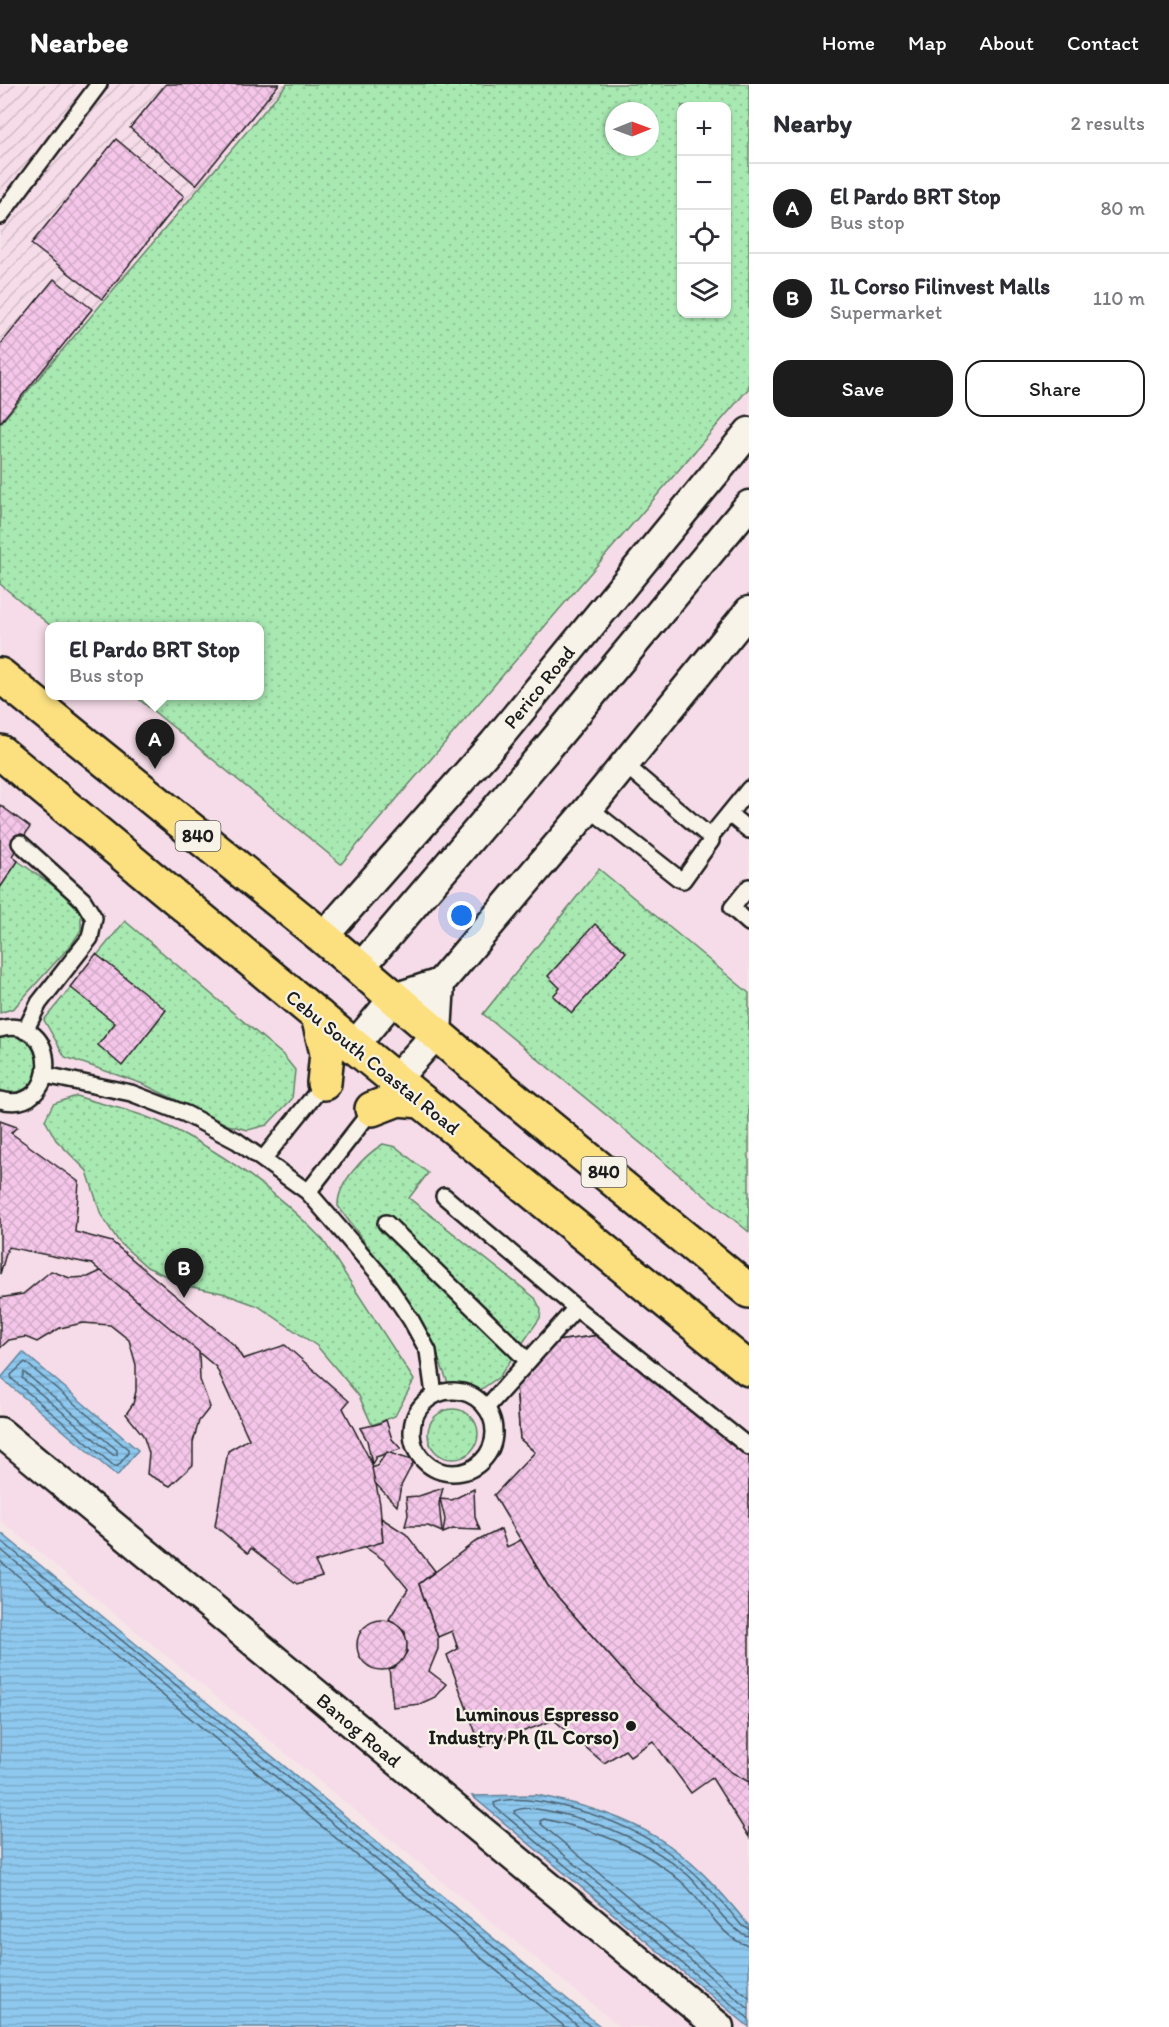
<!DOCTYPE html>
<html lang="en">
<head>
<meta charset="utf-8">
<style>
	:root { --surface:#fff; --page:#f2f2f3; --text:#2b2b33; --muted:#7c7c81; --line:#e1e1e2; --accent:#1c1c1c }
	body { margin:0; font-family:Itim,sans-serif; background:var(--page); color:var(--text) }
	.controls { position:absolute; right:18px; top:18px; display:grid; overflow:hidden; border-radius:12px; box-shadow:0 2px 4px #0004 }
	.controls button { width:54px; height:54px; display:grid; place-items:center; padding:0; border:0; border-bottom:2px solid var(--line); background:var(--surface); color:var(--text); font:30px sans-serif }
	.compass { position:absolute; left:605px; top:18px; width:54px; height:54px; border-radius:50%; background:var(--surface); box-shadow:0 2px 4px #0004; rotate:89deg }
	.you { position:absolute; left:462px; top:832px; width:21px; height:21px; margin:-15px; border:4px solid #fff; border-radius:50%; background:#1a73e8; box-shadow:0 0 0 9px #1a73e833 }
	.badge { display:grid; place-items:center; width:39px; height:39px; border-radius:50%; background:var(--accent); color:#fff; font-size:20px; font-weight:700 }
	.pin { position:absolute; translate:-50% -50px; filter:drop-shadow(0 2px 3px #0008) }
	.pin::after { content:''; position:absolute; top:32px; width:21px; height:18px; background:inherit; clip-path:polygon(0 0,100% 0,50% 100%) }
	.popup { position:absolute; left:45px; top:538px; width:219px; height:78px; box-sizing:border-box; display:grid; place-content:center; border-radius:12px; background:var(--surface); filter:drop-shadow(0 2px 4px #0005); font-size:20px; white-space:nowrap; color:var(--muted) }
	.popup b { font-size:22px; color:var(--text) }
	.popup::after { content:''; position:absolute; left:50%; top:100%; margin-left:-12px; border:12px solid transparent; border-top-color:var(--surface) }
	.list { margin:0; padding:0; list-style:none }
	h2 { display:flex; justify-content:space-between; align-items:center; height:78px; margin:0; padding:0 24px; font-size:26px }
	h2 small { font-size:20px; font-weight:400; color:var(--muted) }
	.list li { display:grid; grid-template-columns:39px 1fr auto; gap:18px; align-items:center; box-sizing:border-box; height:90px; padding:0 24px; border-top:2px solid var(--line) }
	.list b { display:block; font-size:22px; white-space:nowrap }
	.list p { margin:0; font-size:20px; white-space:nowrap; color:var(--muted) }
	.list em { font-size:20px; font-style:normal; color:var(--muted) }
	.actions { display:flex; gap:12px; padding:18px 24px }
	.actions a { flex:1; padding:14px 0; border:2px solid var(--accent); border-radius:18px; text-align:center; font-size:21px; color:var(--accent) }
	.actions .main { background:var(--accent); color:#fff }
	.icon { flex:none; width:33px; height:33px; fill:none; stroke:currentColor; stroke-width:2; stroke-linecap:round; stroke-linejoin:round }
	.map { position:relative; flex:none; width:749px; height:1943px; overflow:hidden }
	header { display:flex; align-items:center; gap:36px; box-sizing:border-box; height:84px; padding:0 30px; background:var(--accent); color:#fff }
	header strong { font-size:28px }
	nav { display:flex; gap:33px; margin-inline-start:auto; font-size:21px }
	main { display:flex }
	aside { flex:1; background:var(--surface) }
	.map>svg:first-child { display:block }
	.built { fill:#f6dce8; fill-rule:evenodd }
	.industrial { fill:url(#industrial-furrows) }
	.grass { fill:url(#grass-dots); stroke:#628267; stroke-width:1.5; fill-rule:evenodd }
	.water { fill:url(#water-rules); stroke:#60839a; stroke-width:1.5 }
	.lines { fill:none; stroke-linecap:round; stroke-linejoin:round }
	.shore { stroke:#4a6170; stroke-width:1.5 }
	.building { fill:url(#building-cross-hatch); stroke:#1c1c1c; stroke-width:1.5 }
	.lane-casing { stroke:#1c1c1c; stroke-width:20 }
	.street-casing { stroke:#1c1c1c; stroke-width:33 }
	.highway-casing { stroke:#1c1c1c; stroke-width:38 }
	.lane { stroke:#f7f3e8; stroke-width:15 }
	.street { stroke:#f7f3e8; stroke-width:28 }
	.highway { stroke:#fce080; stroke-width:33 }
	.poi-dot { fill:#1c1c1c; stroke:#f7f3e8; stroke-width:2 }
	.labels { text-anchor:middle; stroke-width:4.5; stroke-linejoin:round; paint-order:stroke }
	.shield { fill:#f7f3e8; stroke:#5e5c59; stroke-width:1.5 }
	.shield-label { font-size:18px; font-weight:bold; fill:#1c1c1c }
	.street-label { font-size:20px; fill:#1c1c1c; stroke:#f7f3e8 }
	.poi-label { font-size:20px; font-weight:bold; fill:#1c1c1c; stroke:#f7f3e8; text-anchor:end }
</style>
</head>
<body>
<header>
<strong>Nearbee</strong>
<nav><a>Home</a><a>Map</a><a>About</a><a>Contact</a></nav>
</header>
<main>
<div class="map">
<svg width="749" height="1943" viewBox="0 0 749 1943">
	<defs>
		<pattern id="industrial-furrows" width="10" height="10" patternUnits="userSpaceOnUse" patternTransform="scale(1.5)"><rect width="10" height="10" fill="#f6dce8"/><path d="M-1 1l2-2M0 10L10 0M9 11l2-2" fill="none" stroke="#d2bcc6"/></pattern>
		<pattern id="grass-dots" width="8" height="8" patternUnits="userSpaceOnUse" patternTransform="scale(1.5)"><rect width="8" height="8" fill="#a8e9b2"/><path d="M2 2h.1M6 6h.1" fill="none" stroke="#90c798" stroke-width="1.8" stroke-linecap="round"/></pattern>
		<pattern id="water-rules" width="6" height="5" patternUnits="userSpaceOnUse" patternTransform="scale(1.5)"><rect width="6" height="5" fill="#8ec8ee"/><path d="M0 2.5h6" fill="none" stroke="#7aabcc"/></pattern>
		<pattern id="building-cross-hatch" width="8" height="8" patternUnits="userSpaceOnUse" patternTransform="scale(1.5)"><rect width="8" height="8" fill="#f5c6e9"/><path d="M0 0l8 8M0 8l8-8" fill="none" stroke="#d1aac7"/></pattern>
	</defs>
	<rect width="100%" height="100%" fill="#f6e6e8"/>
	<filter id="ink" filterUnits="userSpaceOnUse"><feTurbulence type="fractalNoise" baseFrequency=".0167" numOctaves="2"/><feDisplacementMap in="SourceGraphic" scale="12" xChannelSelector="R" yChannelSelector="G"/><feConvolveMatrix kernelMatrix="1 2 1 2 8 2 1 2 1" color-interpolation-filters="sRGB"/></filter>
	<g filter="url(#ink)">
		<path class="built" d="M 0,0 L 749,0 L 749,1943 L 620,1943 L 0,1436 ZM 682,22 L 726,22 L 726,230 L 682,230 ZM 614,27 L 650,27 L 650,63 L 614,63 ZM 50,542 L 260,542 L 260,612 L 50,612 Z"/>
		<polygon class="industrial" points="0,0 291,0 0,341"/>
		<g class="grass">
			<path d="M 287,0 L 749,0 L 749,304 L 341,780 L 135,612 L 260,612 L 260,542 L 51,542 L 0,500 L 0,340 ZM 682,22 L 726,22 L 726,230 L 682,230 ZM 614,27 L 650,27 L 650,63 L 614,63 Z"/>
			<polygon points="18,777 65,810 81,829 81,846 72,860 14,924 0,929 0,804"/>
			<polygon points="599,785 749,909 749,1148 483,930"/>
			<polygon points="125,837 283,971 295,986 292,1015 267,1041 248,1046 228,1041 143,1000 65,973 44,936"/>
			<polygon points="4,944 41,960 41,1001 0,1016 0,945"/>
			<path d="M 76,1012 C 103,1021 134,1026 159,1038 C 220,1066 277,1108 323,1156 L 414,1296 L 395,1332 L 372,1341 L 359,1312 L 317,1262 L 258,1222 L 222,1209 L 187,1202 L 147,1183 L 119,1158 L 101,1131 L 87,1087 L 56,1056 L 45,1036 L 53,1020 Z"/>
			<path d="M 383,1060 L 396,1063 L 428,1089 L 409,1114 L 535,1214 L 541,1226 L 540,1234 L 499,1293 L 480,1306 L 462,1305 L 448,1299 C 423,1228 381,1182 338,1122 C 337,1099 365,1071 383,1060 Z"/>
			<circle cx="453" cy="1350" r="25"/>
		</g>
		<g class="water">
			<polygon points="23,1268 138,1366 117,1392 1,1294"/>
			<polygon points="0,1448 601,1943 0,1943"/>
			<path d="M 537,1711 C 641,1733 683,1759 749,1842 L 749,1943 L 472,1712 Z"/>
		</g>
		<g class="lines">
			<g class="shore">
				<polygon points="25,1278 128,1365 128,1369 118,1382 114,1382 12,1295 11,1291"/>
				<polygon points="24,1288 117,1366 117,1371 113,1371 22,1294"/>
				<polyline points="0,1456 591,1943"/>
				<polyline points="0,1465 579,1943"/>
				<polyline points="0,1477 565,1943"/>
				<path d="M 749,1845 L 742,1842 C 688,1775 643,1740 557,1721 C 539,1717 511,1712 494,1719 L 495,1723 L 749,1935"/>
				<path d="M 749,1852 C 732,1851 703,1805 689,1792 C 650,1758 604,1739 554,1728 C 541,1726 526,1721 514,1727 L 515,1730 L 749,1925"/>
				<path d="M 749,1861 C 726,1860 701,1816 684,1800 C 644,1763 595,1746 544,1735 L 540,1737 L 541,1740 L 749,1914"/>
			</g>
		</g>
		<g class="building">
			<polygon points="166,0 279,0 196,101 130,44"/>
			<polygon points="116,55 184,112 102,215 31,160"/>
			<polygon points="54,195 92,225 0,339 0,261"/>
			<polygon points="0,721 30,743 12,772 18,777 0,804"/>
			<polygon points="595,840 626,868 572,929 553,912 560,904 548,892"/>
			<polygon points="96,870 166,926 122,982 98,961 115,939 70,903"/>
			<polygon points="0,1037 17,1043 11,1049 79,1098 75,1148 112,1158 234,1261 243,1275 285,1261 349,1317 343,1324 372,1380 380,1420 383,1458 315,1478 322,1492 297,1500 251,1464 248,1469 215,1442 228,1367 249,1355 216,1283 92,1180 8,1163 0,1190"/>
			<polygon points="51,1187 70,1194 88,1193 101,1187 199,1268 200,1296 210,1323 199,1337 193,1358 193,1381 170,1402 147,1390 149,1369 143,1351 126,1330 133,1320 136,1307 136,1281 129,1256 110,1241 83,1239 60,1244 37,1258 25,1253 9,1256 0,1264 0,1214 23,1210"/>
			<polygon points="607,1250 654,1287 660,1346 622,1390 563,1394 520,1355 516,1299 550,1258"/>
			<polygon points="607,1250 749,1365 749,1700 731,1688 632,1597 548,1502 494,1411 535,1368 520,1355 516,1299 550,1258"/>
			<polygon points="386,1336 392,1355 401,1365 376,1373 372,1380 367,1356 360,1344 378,1340"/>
			<polygon points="387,1368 414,1377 401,1402 397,1422 375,1399 372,1384 377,1382"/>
			<polygon points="443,1404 439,1419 442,1448 428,1442 405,1442 408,1431 406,1413 419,1412"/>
			<polygon points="474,1405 475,1433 480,1446 453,1445 443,1449 445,1435 440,1415 452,1416"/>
			<polygon points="381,1434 406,1450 435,1487 419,1500 438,1553 438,1565 429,1587 446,1600 435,1613 420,1620 393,1623 389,1584 394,1584 407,1568 405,1548 389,1535 408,1505 385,1477 365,1463 383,1458"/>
			<polygon points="501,1445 507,1463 521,1456 548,1502 632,1597 731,1688 749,1698 749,1753 712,1694 691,1709 653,1657 630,1672 625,1666 604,1679 554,1636 481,1663 447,1571 458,1565 452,1547 438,1553 419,1500 475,1458"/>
			<circle cx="382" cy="1561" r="25"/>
		</g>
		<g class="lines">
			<defs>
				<g id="lane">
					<polyline points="0,132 99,0"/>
					<polyline points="623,679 710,753"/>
					<polyline points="589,724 678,794 683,796 711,757 710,753 749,705"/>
					<polyline points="729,730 749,746"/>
					<polyline points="20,759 83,816 94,834 90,854 39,919 25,947"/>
					<polyline points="749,803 732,824 749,839"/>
					<path d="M 0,945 C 61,929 61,1032 0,1016"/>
					<polyline points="45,991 131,1009 186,1030 237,1057 308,1108 384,1196 411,1236 428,1267 434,1310"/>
					<polyline points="264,1074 326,997"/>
					<polyline points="308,1108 374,1023"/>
					<polyline points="444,1112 576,1224 749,1363"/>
					<polyline points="386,1139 528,1277"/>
					<circle cx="453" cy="1348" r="41"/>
					<polyline points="486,1324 576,1224"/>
				</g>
				<g id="street">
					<polyline points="323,853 494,659 749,348"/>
					<polyline points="360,884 551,660 749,421"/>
					<polyline points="440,899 589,724 749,527"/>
					<polyline points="354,962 394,914 440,899"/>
					<polyline points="395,996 437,949 440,899"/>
					<polyline points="0,1348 719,1943"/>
				</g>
				<g id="highway">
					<polyline points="0,591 323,853 459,969 749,1207"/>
					<polyline points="0,668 354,962 749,1285"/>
					<polyline points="318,932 327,969 324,999"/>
					<polyline points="372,1025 398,1015 421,1017"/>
				</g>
			</defs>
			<use href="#lane" class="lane-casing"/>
			<use href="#street" class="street-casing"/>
			<use href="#highway" class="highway-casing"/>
			<use href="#lane" class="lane"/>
			<use href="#street" class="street"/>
			<use href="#highway" class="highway"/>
		</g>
	</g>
	<circle class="poi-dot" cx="631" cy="1642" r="6"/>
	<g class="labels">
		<g class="shield">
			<rect x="175.5" y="737" width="45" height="30" rx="4.5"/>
			<rect x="581.5" y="1073" width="45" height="30" rx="4.5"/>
		</g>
		<g class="shield-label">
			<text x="198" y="758">840</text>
			<text x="604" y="1094">840</text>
		</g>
		<g class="street-label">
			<text transform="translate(539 603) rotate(-51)" y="7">Perico Road</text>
			<text transform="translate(373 978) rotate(39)" y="7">Cebu South Coastal Road</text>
			<text transform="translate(359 1646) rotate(40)" y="7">Banog Road</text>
		</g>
		<g class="poi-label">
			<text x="619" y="1637">Luminous Espresso<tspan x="619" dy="23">Industry Ph (IL Corso)</tspan></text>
		</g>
	</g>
</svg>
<div class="controls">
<button>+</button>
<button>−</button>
<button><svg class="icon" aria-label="locate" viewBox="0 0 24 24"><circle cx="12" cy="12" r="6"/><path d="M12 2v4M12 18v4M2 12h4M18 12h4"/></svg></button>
<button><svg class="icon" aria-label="layers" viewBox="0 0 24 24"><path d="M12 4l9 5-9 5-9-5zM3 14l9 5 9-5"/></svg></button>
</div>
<svg class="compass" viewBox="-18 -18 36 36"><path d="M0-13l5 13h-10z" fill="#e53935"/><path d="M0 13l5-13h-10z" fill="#7c7c81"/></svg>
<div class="you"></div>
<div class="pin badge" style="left:155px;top:685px">A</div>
<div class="popup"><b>El Pardo BRT Stop</b>Bus stop</div>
<div class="pin badge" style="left:184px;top:1214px">B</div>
</div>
<aside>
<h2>Nearby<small>2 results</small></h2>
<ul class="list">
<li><span class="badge">A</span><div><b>El Pardo BRT Stop</b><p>Bus stop</p></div><em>80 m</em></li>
<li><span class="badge">B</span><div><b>IL Corso Filinvest Malls</b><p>Supermarket</p></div><em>110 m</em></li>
</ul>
<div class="actions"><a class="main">Save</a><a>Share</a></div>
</aside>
</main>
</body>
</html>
